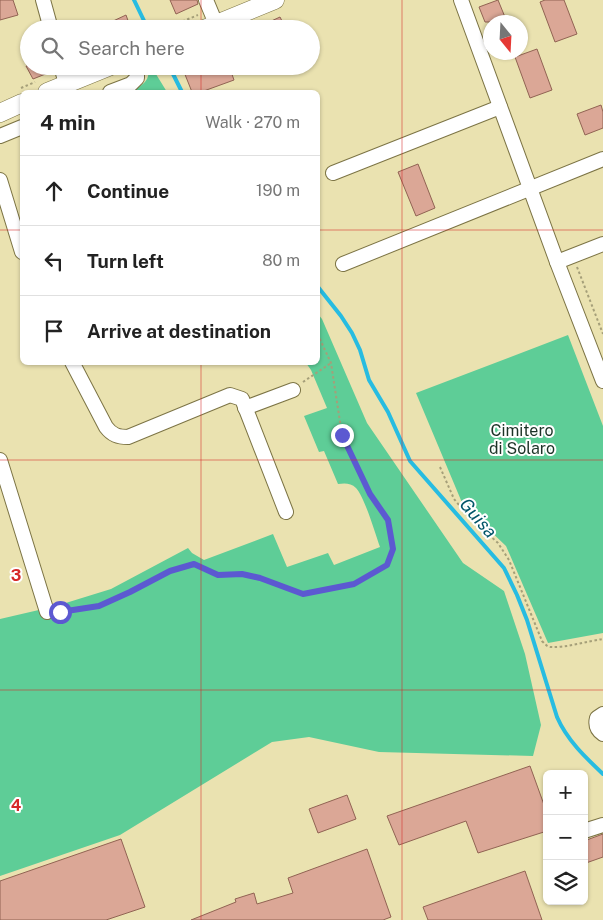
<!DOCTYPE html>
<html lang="en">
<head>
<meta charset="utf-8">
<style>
	:root { --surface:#fff; --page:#f2f2f2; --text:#222; --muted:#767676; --line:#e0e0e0 }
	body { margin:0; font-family:"Public Sans",sans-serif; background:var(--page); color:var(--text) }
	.controls { position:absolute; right:15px; bottom:15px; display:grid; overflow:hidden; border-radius:8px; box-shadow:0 1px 4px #0004 }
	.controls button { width:45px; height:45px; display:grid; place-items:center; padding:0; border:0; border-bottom:1px solid var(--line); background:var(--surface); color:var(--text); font:25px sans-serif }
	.compass { position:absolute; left:483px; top:15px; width:45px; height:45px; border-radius:50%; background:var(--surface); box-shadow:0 1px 4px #0004; rotate:162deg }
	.stop { position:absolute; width:15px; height:15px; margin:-11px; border:4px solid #5c59d1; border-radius:50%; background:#fff }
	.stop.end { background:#5c59d1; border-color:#fff; box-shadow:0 1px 5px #0008 }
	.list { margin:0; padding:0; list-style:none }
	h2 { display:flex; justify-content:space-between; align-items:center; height:65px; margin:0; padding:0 20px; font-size:21px }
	h2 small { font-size:16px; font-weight:400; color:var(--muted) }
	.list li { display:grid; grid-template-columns:32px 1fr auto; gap:15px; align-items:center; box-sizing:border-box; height:70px; padding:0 20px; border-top:1px solid var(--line) }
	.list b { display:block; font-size:19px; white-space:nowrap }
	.list em { font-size:16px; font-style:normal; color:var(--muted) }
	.icon { flex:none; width:28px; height:28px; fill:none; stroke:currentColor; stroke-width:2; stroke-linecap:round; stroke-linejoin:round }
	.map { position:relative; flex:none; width:603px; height:920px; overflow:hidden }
	.search { position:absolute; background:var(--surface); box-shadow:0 1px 4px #0004; left:20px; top:20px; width:300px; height:55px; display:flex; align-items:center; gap:12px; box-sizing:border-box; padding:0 18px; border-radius:28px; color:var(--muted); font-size:19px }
	.panel { position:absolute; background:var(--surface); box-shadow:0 1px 4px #0004; left:20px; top:90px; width:300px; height:275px; border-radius:8px }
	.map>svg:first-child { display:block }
	.green { fill:#5ecd97 }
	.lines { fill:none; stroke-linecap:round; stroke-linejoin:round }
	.stream { stroke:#27bce1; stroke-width:4 }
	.building { fill:#dba796; stroke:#916353 }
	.minor-casing { stroke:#7c7445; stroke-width:16 }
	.major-casing { stroke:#7c7445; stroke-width:19 }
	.path { stroke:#a59f79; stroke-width:2; stroke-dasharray:2.5 2.5; stroke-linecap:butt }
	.minor { stroke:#fff; stroke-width:14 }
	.major { stroke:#fff; stroke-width:18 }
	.route { stroke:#5c59d1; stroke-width:6 }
	.grid { fill:none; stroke:#d62828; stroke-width:1; stroke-opacity:0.55 }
	.labels { text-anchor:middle; stroke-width:4; stroke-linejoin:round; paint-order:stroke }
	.park-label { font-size:16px; fill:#1b3226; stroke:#fff }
	.water-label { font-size:18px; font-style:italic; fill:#015568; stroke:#fff }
	.grid-label { font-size:16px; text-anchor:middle; font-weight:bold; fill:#d62828; stroke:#fff; stroke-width:4; stroke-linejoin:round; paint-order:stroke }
</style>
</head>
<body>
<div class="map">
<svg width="603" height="920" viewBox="0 0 603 920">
	<rect width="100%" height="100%" fill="#eae2b0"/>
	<g class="green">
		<path d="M 148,66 L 151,66 L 167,92 L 130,92 C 141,85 151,83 148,66 Z"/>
		<path d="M 318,314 L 322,319 L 367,423 L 463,563 L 504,591 L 525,654 L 541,725 L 533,756 L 379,752 L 309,737 L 272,742 L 120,835 L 0,876 L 0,619 L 56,606 L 111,589 L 188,548 L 192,553 L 204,560 L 273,534 L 287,567 L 328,553 L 334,565 L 380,547 C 375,533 365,498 356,488 C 351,483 345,483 338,484 L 324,451 L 319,452 L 304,416 L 327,408 L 311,370 L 306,363 L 318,362 Z"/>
		<polygon points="568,335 603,426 603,633 548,643 506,546 463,505 416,393"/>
	</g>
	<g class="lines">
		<g class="stream">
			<polyline points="134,0 148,29"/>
			<polyline points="169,66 182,92"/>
			<path d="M 318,287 L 341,316 L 352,333 L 360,350 L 369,380 L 388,412 L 410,461 L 504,568 L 517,595 L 527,620 L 557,717 C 567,740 585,757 603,774"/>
		</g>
	</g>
	<g class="building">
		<polygon points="0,0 13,0 18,15 0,20"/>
		<polygon points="170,0 197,0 198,4 176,14"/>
		<polygon points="498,0 507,22 485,22 479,7"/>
		<polygon points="545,0 564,0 577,34 555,42 540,2"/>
		<polygon points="126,15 131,29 96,29"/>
		<polygon points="280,17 286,29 254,29"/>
		<polygon points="537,49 552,90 530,98 515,57"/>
		<polygon points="26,66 52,66 53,71 33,79"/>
		<polygon points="200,66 229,66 234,80 201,92 192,92 184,72"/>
		<polygon points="601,105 603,112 603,128 585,135 577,114"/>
		<polygon points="418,164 435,208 416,216 398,172"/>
		<polygon points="530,766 547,813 547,831 478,853 466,821 399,845 387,816"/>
		<polygon points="347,795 356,819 318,833 309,809"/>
		<polygon points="603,834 603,857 586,863 584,856 584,841"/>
		<polygon points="121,839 145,907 106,920 0,920 0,881"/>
		<polygon points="367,849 391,917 383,920 191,920 236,902 235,899 254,893 257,904 293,893 288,878"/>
		<polygon points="525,871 542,920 428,920 423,907"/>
	</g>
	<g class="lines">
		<defs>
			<g id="minor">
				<polyline points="43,0 51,29"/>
				<polyline points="206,0 216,24"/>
				<polyline points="461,0 557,262 603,381"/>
				<polyline points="61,66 66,84"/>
				<polyline points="110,92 131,84 137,78 137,66"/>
				<polyline points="0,136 22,127"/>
				<polyline points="333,173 500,107"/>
				<polyline points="0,180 22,252"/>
				<polyline points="557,262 603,244"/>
				<polyline points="343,264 603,159"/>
				<path d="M 72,362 L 106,427 C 112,435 118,437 128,437 L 230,395 L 242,399 L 286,512"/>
				<polyline points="245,408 293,390"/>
				<polyline points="0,460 47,612"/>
				<path d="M 603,714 L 597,718 C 595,726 597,730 603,734"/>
				<polyline points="584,831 603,825"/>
			</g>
			<g id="major">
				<polyline points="204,29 275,0"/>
				<polyline points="47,92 111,66"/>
				<polyline points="0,113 22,103"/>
			</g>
		</defs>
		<use href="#minor" class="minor-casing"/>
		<use href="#major" class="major-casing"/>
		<g class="path">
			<polyline points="164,29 198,15"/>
			<polyline points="21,88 35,82"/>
			<polyline points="577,267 603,334"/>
			<polyline points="303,382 331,363"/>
			<path d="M 440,467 L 454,499 L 469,517 L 498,543 L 509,560 L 542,641 C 545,644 547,647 551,647 C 566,648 588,641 603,639"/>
			<polyline points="59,612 99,606 130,592 170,571 194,564 218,575 242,574 260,578 303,594 354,584 387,565 393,549 388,520 370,494 342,435 331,363 318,335"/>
		</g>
		<use href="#minor" class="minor"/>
		<use href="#major" class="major"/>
	</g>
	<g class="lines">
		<polyline class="route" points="60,612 99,606 130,592 170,571 194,564 218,575 242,574 260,578 303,594 354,584 387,565 393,549 388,520 370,494 342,435"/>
	</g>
	<path class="grid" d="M 201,0 L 201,29M 402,0 L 402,920M 201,66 L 201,92M 0,230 L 22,230M 318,230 L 603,230M 201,362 L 201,920M 0,460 L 603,460M 0,690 L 603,690"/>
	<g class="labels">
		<g class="park-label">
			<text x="522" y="436">Cimitero<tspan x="522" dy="18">di Solaro</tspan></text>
		</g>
		<g class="water-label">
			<text transform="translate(478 518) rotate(49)" y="6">Guisa</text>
		</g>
	</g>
	<g class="grid-label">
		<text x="16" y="581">3</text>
		<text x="16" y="811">4</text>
	</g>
</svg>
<div class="controls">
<button>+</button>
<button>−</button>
<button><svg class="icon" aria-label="layers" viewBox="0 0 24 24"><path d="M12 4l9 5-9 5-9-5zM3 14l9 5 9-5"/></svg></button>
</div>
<svg class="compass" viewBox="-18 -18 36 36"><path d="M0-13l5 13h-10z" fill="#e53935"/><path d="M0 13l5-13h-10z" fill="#767676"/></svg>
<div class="stop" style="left:60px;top:612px"></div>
<div class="stop end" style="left:342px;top:435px"></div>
<div class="search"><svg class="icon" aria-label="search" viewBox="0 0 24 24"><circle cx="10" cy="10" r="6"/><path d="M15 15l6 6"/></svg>Search here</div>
<section class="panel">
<h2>4 min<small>Walk · 270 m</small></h2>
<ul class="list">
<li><svg class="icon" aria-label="ahead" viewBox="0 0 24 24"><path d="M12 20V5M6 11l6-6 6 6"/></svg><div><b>Continue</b></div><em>190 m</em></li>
<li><svg class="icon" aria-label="left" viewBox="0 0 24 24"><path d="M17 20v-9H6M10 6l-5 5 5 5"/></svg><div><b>Turn left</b></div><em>80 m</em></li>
<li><svg class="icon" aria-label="arrive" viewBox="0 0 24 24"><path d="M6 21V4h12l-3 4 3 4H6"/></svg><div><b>Arrive at destination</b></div></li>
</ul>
</section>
</div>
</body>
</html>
